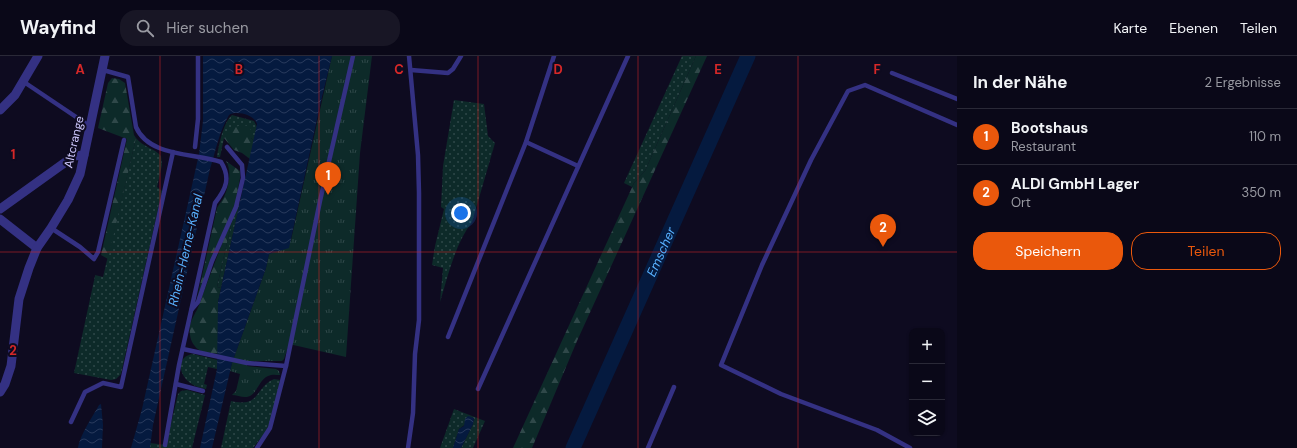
<!DOCTYPE html>
<html lang="de">
<head>
<meta charset="utf-8">
<style>
	:root { --surface:#0a0818; --page:#181625; --text:#f1f3f6; --muted:#999aa2; --line:#2a2937; --accent:#ea580c }
	body { margin:0; font-family:"DM Sans",sans-serif; background:var(--page); color:var(--text) }
	.controls { position:absolute; right:12px; bottom:12px; display:grid; overflow:hidden; border-radius:8px; box-shadow:0 1px 3px #0004 }
	.controls button { width:36px; height:36px; display:grid; place-items:center; padding:0; border:0; border-bottom:1px solid var(--line); background:var(--surface); color:var(--text); font:20px sans-serif }
	.you { position:absolute; left:461px; top:157px; width:14px; height:14px; margin:-10px; border:3px solid #fff; border-radius:50%; background:#1a73e8; box-shadow:0 0 0 6px #1a73e833 }
	.badge { display:grid; place-items:center; width:26px; height:26px; border-radius:50%; background:var(--accent); color:#fff; font-size:13px; font-weight:700 }
	.pin { position:absolute; translate:-50% -33px; filter:drop-shadow(0 1px 2px #0008) }
	.pin::after { content:''; position:absolute; top:21px; width:14px; height:12px; background:inherit; clip-path:polygon(0 0,100% 0,50% 100%) }
	.list { margin:0; padding:0; list-style:none }
	h2 { display:flex; justify-content:space-between; align-items:center; height:52px; margin:0; padding:0 16px; font-size:17px }
	h2 small { font-size:13px; font-weight:400; color:var(--muted) }
	.list li { display:grid; grid-template-columns:26px 1fr auto; gap:12px; align-items:center; box-sizing:border-box; height:56px; padding:0 16px; border-top:1px solid var(--line) }
	.list b { display:block; font-size:15px; white-space:nowrap }
	.list p { margin:0; font-size:13px; white-space:nowrap; color:var(--muted) }
	.list em { font-size:13px; font-style:normal; color:var(--muted) }
	.actions { display:flex; gap:8px; padding:12px 16px }
	.actions a { flex:1; padding:9px 0; border:1px solid var(--accent); border-radius:16px; text-align:center; font-size:14px; color:var(--accent) }
	.actions .main { background:var(--accent); color:#fff }
	.icon { flex:none; width:22px; height:22px; fill:none; stroke:currentColor; stroke-width:2; stroke-linecap:round; stroke-linejoin:round }
	.map { position:relative; flex:none; width:957px; height:392px; overflow:hidden }
	header { display:flex; align-items:center; gap:24px; box-sizing:border-box; height:56px; padding:0 20px; background:var(--surface); border-bottom:1px solid var(--line) }
	header strong { font-size:19px }
	nav { display:flex; gap:22px; margin-inline-start:auto; font-size:14px }
	.search { width:280px; height:36px; background:var(--page); display:flex; align-items:center; gap:10px; box-sizing:border-box; padding:0 14px; border-radius:16px; color:var(--muted); font-size:15px }
	main { display:flex }
	aside { flex:1; background:var(--surface) }
	.map>svg:first-child { display:block }
	.grass { fill:url(#grass-dots) }
	.forest { fill:url(#forest-firs) }
	.park { fill:url(#park-tufts) }
	.water { fill:url(#water-waves) }
	.lines { fill:none; stroke-linecap:round; stroke-linejoin:round }
	.river { stroke:#051a3f; stroke-width:15 }
	.lane { stroke:#343183; stroke-width:4.5 }
	.street { stroke:#343183; stroke-width:9 }
	.grid { fill:none; stroke:#d62828; stroke-width:1; stroke-opacity:0.55 }
	.labels { text-anchor:middle; stroke-width:4; stroke-linejoin:round; paint-order:stroke }
	.street-label { font-size:12px; fill:#d0caff; stroke:#0e0b20 }
	.water-label { font-size:13px; font-style:italic; fill:#58b1ff; stroke:#0e0b20 }
	.grid-label { font-size:13px; text-anchor:middle; font-weight:bold; fill:#d62828; stroke:#0e0b20; stroke-width:4; stroke-linejoin:round; paint-order:stroke }
</style>
</head>
<body>
<header>
<strong>Wayfind</strong>
<div class="search"><svg class="icon" aria-label="search" viewBox="0 0 24 24"><circle cx="10" cy="10" r="6"/><path d="M15 15l6 6"/></svg>Hier suchen</div>
<nav><a>Karte</a><a>Ebenen</a><a>Teilen</a></nav>
</header>
<main>
<div class="map">
<svg width="957" height="392" viewBox="0 0 957 392">
	<defs>
		<pattern id="grass-dots" width="8" height="8" patternUnits="userSpaceOnUse"><rect width="8" height="8" fill="#0d2a29"/><path d="M2 2h.1M6 6h.1" fill="none" stroke="#2f4849" stroke-width="1.8" stroke-linecap="round"/></pattern>
		<pattern id="forest-firs" width="22" height="20" patternUnits="userSpaceOnUse"><rect width="22" height="20" fill="#0d2a29"/><path d="M5 1l3.5 6h-7zM16 11l3.5 6h-7z" fill="#2f4849"/></pattern>
		<pattern id="park-tufts" width="24" height="20" patternUnits="userSpaceOnUse"><rect width="24" height="20" fill="#0d2a29"/><path d="M3 7l-1-3M5 7V3M7 7l1-3M15 17l-1-3M17 17v-4M19 17l1-3" fill="none" stroke="#2f4849"/></pattern>
		<pattern id="water-waves" width="16" height="10" patternUnits="userSpaceOnUse"><rect width="16" height="10" fill="#051a3f"/><path d="M0 5q4-4 8 0t8 0" fill="none" stroke="#283a5c"/></pattern>
	</defs>
	<rect width="100%" height="100%" fill="#0e0b20"/>
	<g class="grass">
		<polygon points="682,0 696,0 645,115 634,127 632,131 624,127"/>
		<path d="M 454,44 L 484,48 L 488,80 L 495,87 L 472,166 C 455,188 448,220 440,246 L 443,212 L 432,209 L 435,190 L 444,153 L 441,151 L 443,110 Z"/>
		<path d="M 232,59 L 254,65 L 257,71 L 254,85 L 251,82 L 251,74 L 224,82 L 220,101 L 217,101 C 219,89 223,67 232,59 Z"/>
		<path d="M 136,82 C 143,91 154,92 161,100 L 162,109 L 157,131 L 162,135 L 121,318 L 116,323 L 111,324 L 74,317 L 95,220 L 95,219 L 103,221 Z"/>
		<polygon points="240,146 221,232 217,231 233,160"/>
		<path d="M 193,298 L 218,304 L 217,313 L 208,311 L 204,328 L 207,329 L 206,333 C 200,332 194,330 189,326 C 178,317 177,300 193,298 Z"/>
		<path d="M 274,323 L 280,324 L 273,357 L 267,374 L 253,392 L 221,392 L 231,345 C 261,352 254,332 274,323 Z"/>
		<polygon points="187,334 205,339 192,392 150,392 150,387 166,389 178,338 181,335"/>
		<polygon points="454,353 485,365 473,392 461,392 473,368 474,362 459,373 453,392 440,392"/>
	</g>
	<g class="forest">
		<polygon points="696,0 707,0 577,285 532,392 513,392 634,127 645,115"/>
		<polygon points="112,22 119,23 125,27 134,79 136,82 108,203 101,199 127,83 98,72 108,27"/>
		<polygon points="242,69 248,70 251,74 251,82 254,85 250,103 242,97 234,94 224,82 228,73"/>
		<path d="M 226,105 L 240,115 L 240,122 L 235,150 L 196,247 L 217,152 C 219,148 222,145 224,141 C 229,130 232,115 226,105 Z"/>
		<path d="M 233,160 L 217,231 L 221,232 L 218,246 L 218,298 C 210,296 200,298 194,289 C 190,284 189,275 190,269 C 192,261 198,254 200,246 C 211,217 221,189 233,160 Z"/>
	</g>
	<path class="park" d="M 332,0 L 372,0 L 360,97 L 346,301 L 289,288 L 284,303 L 282,305 L 248,305 L 247,310 L 276,313 L 279,315 L 280,319 C 276,319 272,318 268,320 C 258,324 257,341 245,341 C 241,341 236,339 232,339 L 236,335 L 240,318 L 230,315 L 232,307 L 266,212 L 269,198 L 291,184 Z"/>
	<g class="water">
		<path d="M 203,0 L 332,0 L 321,45 L 289,192 L 269,198 L 266,212 L 232,307 L 212,392 L 200,392 L 217,313 L 218,246 L 257,68 C 255,59 236,54 229,59 C 219,76 216,94 210,113 L 153,369 L 150,392 L 131,392 L 142,353 L 199,98 L 203,65 Z"/>
		<path d="M 101,348 L 103,369 L 102,392 L 78,392 C 80,379 93,360 99,349 Z"/>
		<polygon points="468,360 474,362 473,368 461,392 453,392 459,373 464,370 465,363"/>
	</g>
	<g class="lines">
		<path class="river" id="s1" d="M 573,392 L 748,0"/>
		<g class="lane">
			<path d="M 103,14 L 128,21 L 136,71 C 149,101 194,97 221,106 C 231,122 226,133 215,147 L 179,309 L 165,389"/>
			<polyline points="411,14 448,17 453,13 461,0"/>
			<polyline points="892,17 957,43"/>
			<polyline points="24,26 91,71"/>
			<polyline points="526,86 578,110"/>
			<polyline points="195,91 198,63 198,0"/>
			<polyline points="51,172 80,191 94,203 98,196 124,84"/>
			<polyline points="192,253 198,246 212,205 236,151 243,122 242,109 227,91"/>
			<polyline points="448,281 526,86 554,0"/>
			<polyline points="183,293 247,307 286,310"/>
			<polyline points="176,328 203,335"/>
			<polyline points="478,333 628,0"/>
			<polyline points="71,366 85,336 103,327 121,331 173,96"/>
			<polyline points="257,392 270,372 286,310 320,145 353,0"/>
			<polyline points="408,392 413,357 415,298 419,264 419,137 418,99 409,0"/>
			<polyline points="648,392 674,331"/>
			<polyline points="910,392 877,374 781,338 721,309 762,209 811,104 848,35 865,29 957,69"/>
		</g>
		<g class="street">
			<polyline points="0,54 15,39 38,0"/>
			<polyline points="0,153 74,100 84,99"/>
			<polyline points="0,163 37,192"/>
			<polyline points="0,336 5,328 11,310 19,243 29,212 37,192 51,172 68,144 80,118 105,0"/>
		</g>
	</g>
	<path class="grid" d="M 160,0 L 160,392M 319,0 L 319,392M 478,0 L 478,392M 638,0 L 638,392M 798,0 L 798,392M 0,196 L 957,196"/>
	<g class="labels">
		<g class="street-label">
			<text transform="translate(74 86) rotate(-77)" y="4">Altcrange</text>
		</g>
		<g class="water-label">
			<text transform="translate(185 194) rotate(-77)" y="5">Rhein-Herne-Kanal</text>
			<text dy="5" stroke="none"><textPath href="#s1" startOffset="215">Emscher</textPath></text>
		</g>
	</g>
	<g class="grid-label">
		<text x="80" y="18">A</text>
		<text x="239" y="18">B</text>
		<text x="399" y="18">C</text>
		<text x="558" y="18">D</text>
		<text x="718" y="18">E</text>
		<text x="877" y="18">F</text>
		<text x="13" y="103">1</text>
		<text x="13" y="299">2</text>
	</g>
</svg>
<div class="controls">
<button>+</button>
<button>−</button>
<button><svg class="icon" aria-label="layers" viewBox="0 0 24 24"><path d="M12 4l9 5-9 5-9-5zM3 14l9 5 9-5"/></svg></button>
</div>
<div class="you"></div>
<div class="pin badge" style="left:328px;top:139px">1</div>
<div class="pin badge" style="left:883px;top:191px">2</div>
</div>
<aside>
<h2>In der Nähe<small>2 Ergebnisse</small></h2>
<ul class="list">
<li><span class="badge">1</span><div><b>Bootshaus</b><p>Restaurant</p></div><em>110 m</em></li>
<li><span class="badge">2</span><div><b>ALDI GmbH Lager</b><p>Ort</p></div><em>350 m</em></li>
</ul>
<div class="actions"><a class="main">Speichern</a><a>Teilen</a></div>
</aside>
</main>
</body>
</html>
